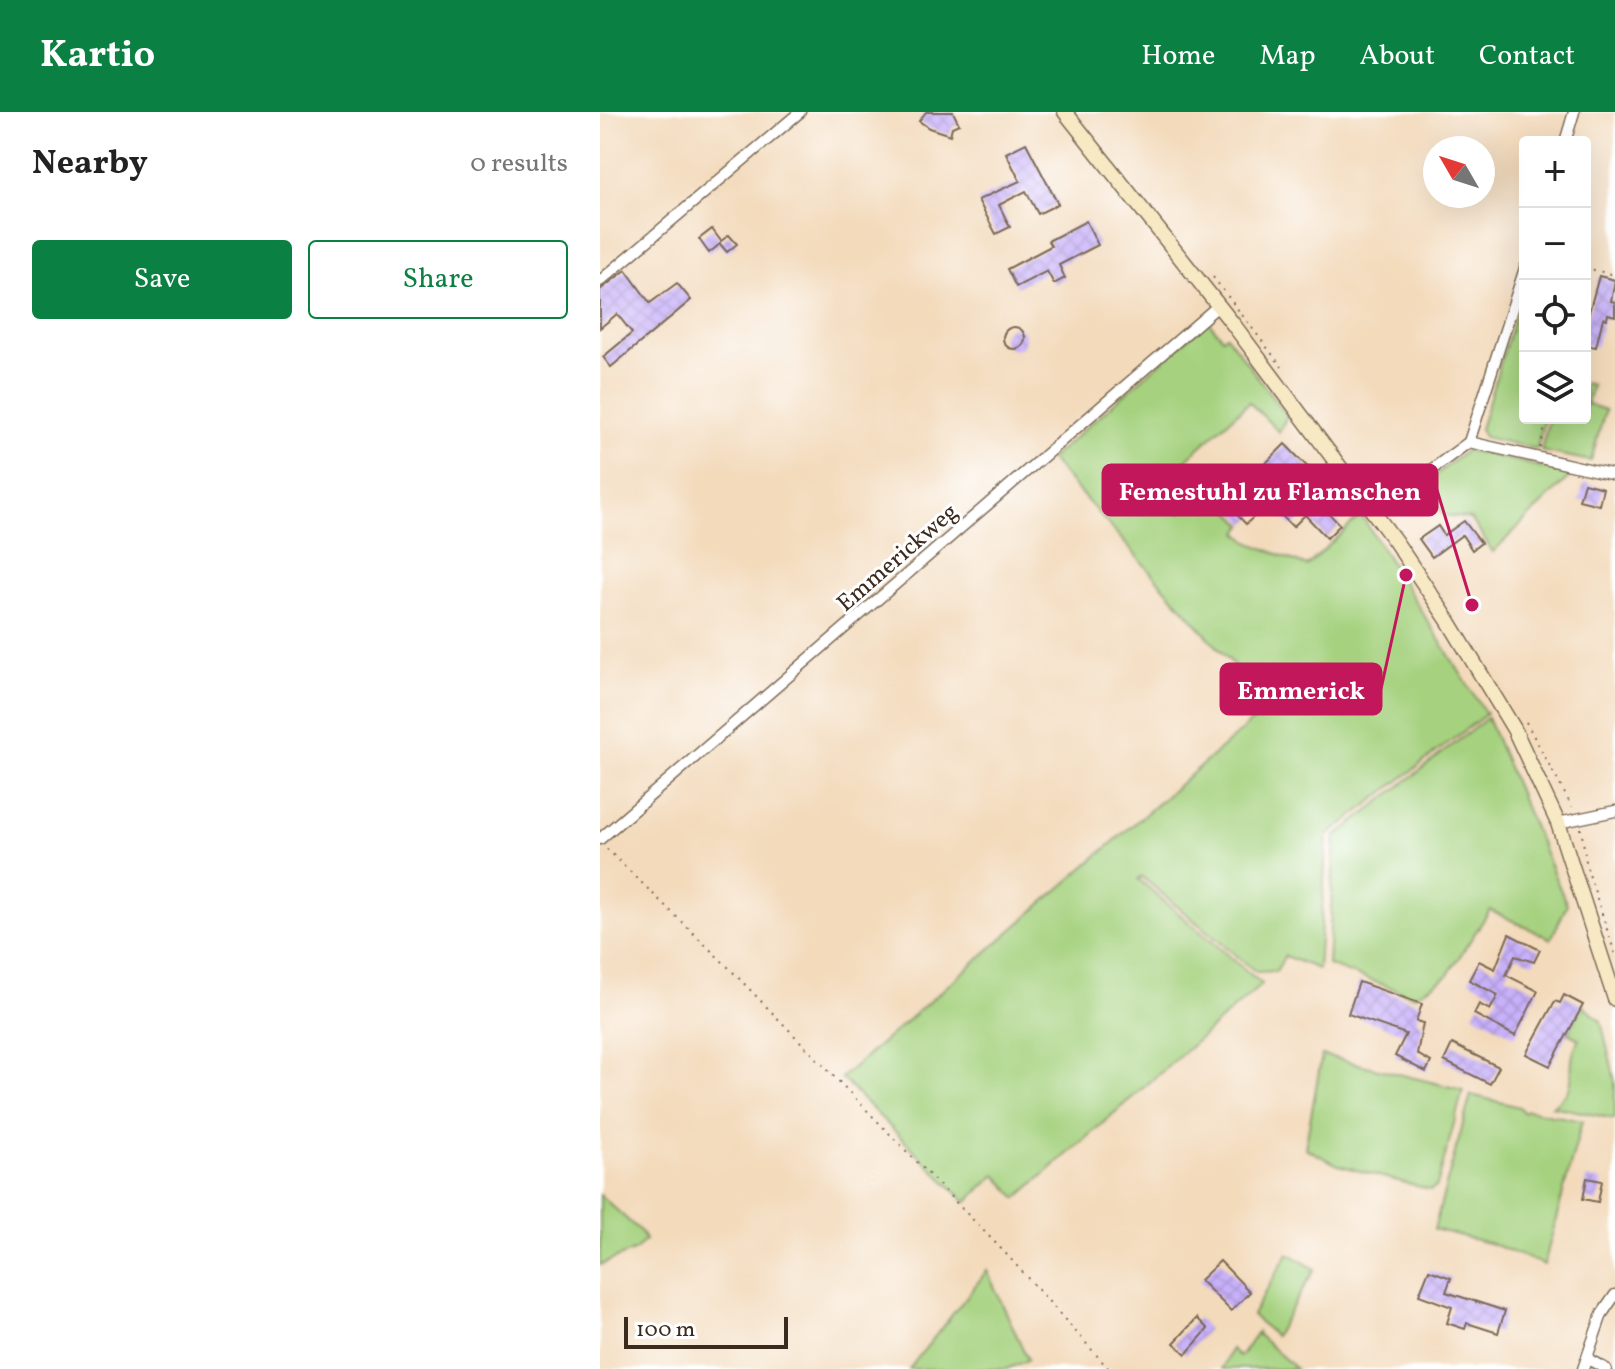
<!DOCTYPE html>
<html lang="en">
<head>
<meta charset="utf-8">
<style>
	:root { --surface:#fff; --page:#f2f2f2; --text:#222; --muted:#767676; --line:#e0e0e0; --accent:#0b8043 }
	body { margin:0; font-family:Vollkorn,serif; background:var(--page); color:var(--text) }
	.controls { position:absolute; right:24px; top:24px; display:grid; overflow:hidden; border-radius:8px; box-shadow:0 8px 32px #0002 }
	.controls button { width:72px; height:72px; display:grid; place-items:center; padding:0; border:0; border-bottom:2px solid var(--line); background:var(--surface); color:var(--text); font:40px sans-serif }
	.compass { position:absolute; left:823px; top:24px; width:72px; height:72px; border-radius:50%; background:var(--surface); box-shadow:0 8px 32px #0002; rotate:309deg }
	.scale { position:absolute; left:24px; bottom:20px; width:164px; box-sizing:border-box; padding-left:8px; border:4px solid #3b2a1e; border-top:0; font-size:22px; line-height:28px; white-space:nowrap; color:#3b2a1e; -webkit-text-stroke:6px #fff; paint-order:stroke }
	.list { margin:0; padding:0; list-style:none }
	h2 { display:flex; justify-content:space-between; align-items:center; height:104px; margin:0; padding:0 32px; font-size:34px }
	h2 small { font-size:26px; font-weight:400; color:var(--muted) }
	.actions { display:flex; gap:16px; padding:24px 32px }
	.actions a { flex:1; padding:18px 0; border:2px solid var(--accent); border-radius:8px; text-align:center; font-size:28px; color:var(--accent) }
	.actions .main { background:var(--accent); color:#fff }
	.icon { flex:none; width:44px; height:44px; fill:none; stroke:currentColor; stroke-width:2; stroke-linecap:round; stroke-linejoin:round }
	.map { position:relative; flex:none; width:1015px; height:1257px; overflow:hidden }
	header { display:flex; align-items:center; gap:48px; box-sizing:border-box; height:112px; padding:0 40px; background:var(--accent); color:#fff }
	header strong { font-size:38px }
	nav { display:flex; gap:44px; margin-inline-start:auto; font-size:28px }
	main { display:flex }
	aside { flex:1; background:var(--surface) }
	.map>svg:first-child { display:block }
	.green { fill:#a6d27f; stroke:#707e4e; stroke-width:2 }
	.building { fill:url(#building-cross-hatch) }
	.lines { fill:none; stroke-linecap:round; stroke-linejoin:round }
	.street-casing { stroke:#7b6855; stroke-width:13 }
	.secondary-casing { stroke:#7b6855; stroke-width:17 }
	.path { stroke:#7b6855; stroke-width:2; stroke-dasharray:2 6; stroke-linecap:butt }
	.street { stroke:#fff; stroke-width:10 }
	.secondary { stroke:#f6e9c3; stroke-width:14 }
	.labels { text-anchor:middle; stroke-width:6; stroke-linejoin:round; paint-order:stroke }
	.street-label { font-size:24px; fill:#3b2a1e; stroke:#fff }
	.leader { fill:none; stroke:#c2185b; stroke-width:3 }
	.callout-dot { fill:#c2185b; stroke:#fff; stroke-width:3 }
	.callout { fill:#c2185b; stroke:#c2185b; stroke-width:3 }
	.callout-label { font-size:26px; text-anchor:middle; font-weight:bold; fill:#fff }
</style>
</head>
<body>
<header>
<strong>Kartio</strong>
<nav><a>Home</a><a>Map</a><a>About</a><a>Contact</a></nav>
</header>
<main>
<aside>
<h2>Nearby<small>0 results</small></h2>
<ul class="list">
</ul>
<div class="actions"><a class="main">Save</a><a>Share</a></div>
</aside>
<div class="map">
<svg width="1015" height="1257" viewBox="0 0 1015 1257">
	<defs>
		<pattern id="building-cross-hatch" width="8" height="8" patternUnits="userSpaceOnUse" patternTransform="scale(2)"><rect width="8" height="8" fill="#c8b1fa"/><path d="M0 0l8 8M0 8l8-8" fill="none" stroke="#ad98d6"/></pattern>
	</defs>
	<rect width="100%" height="100%" fill="#fff"/>
	<filter id="ink" filterUnits="userSpaceOnUse"><feTurbulence type="fractalNoise" baseFrequency=".0125" numOctaves="2"/><feDisplacementMap in="SourceGraphic" scale="16" xChannelSelector="R" yChannelSelector="G"/><feConvolveMatrix kernelMatrix="1 2 1 2 8 2 1 2 1" color-interpolation-filters="sRGB"/></filter>
	<filter id="wash" filterUnits="userSpaceOnUse"><feTurbulence type="fractalNoise" baseFrequency=".006" numOctaves="4" result="noise"/><feDisplacementMap in="SourceGraphic" scale="32" xChannelSelector="R" yChannelSelector="G"/><feGaussianBlur stdDeviation="1.8" result="paint"/><feColorMatrix in="noise" values="0 0 0 0 0 0 0 0 0 0 0 0 0 0 0 0 0 1.4 0 .05"/><feComposite in="paint" operator="in"/></filter>
	<g filter="url(#wash)">
		<rect width="100%" height="100%" fill="#f3dabb"/>
		<g class="green">
			<polygon points="925,172 925,306 944,306 937,337 884,325 880,317"/>
			<polygon points="608,209 622,226 626,223 687,304 679,320 649,290 555,376 580,401 607,375 644,413 638,420 648,430 707,454 761,403 886,602 727,724 718,857 685,844 676,859 656,860 542,765 538,767 662,872 417,1086 396,1063 366,1090 241,966 670,594 450,347"/>
			<polygon points="985,271 992,273 987,292 1005,298 991,349 941,339 949,306 985,306"/>
			<polygon points="867,338 972,362 893,440 871,407 843,403 823,373"/>
			<polygon points="887,606 967,793 951,827 890,798 847,864 814,884 728,853 735,725"/>
			<path d="M 983,893 L 1001,909 L 1015,969 L 1015,1007 L 952,994 C 986,969 961,961 979,927 L 968,921 Z"/>
			<polygon points="722,943 863,978 837,1074 831,1078 738,1053 705,1036"/>
			<polygon points="871,983 919,995 923,1000 927,998 982,1009 944,1153 892,1132 834,1117"/>
			<polygon points="0,1083 41,1120 45,1128 36,1138 0,1153"/>
			<polygon points="688,1141 715,1157 675,1224 652,1203"/>
			<polygon points="387,1159 428,1248 407,1257 309,1257"/>
			<polygon points="657,1221 657,1222 696,1257 622,1257 631,1237 640,1245"/>
		</g>
		<g id="blocks">
			<g class="building">
				<polygon points="326,0 353,0 359,12 352,15 350,23 329,16 319,9"/>
				<polygon points="426,31 458,92 438,102 426,79 399,93 410,115 396,122 378,88 420,69 406,41"/>
				<polygon points="486,109 498,133 459,153 465,166 454,172 447,159 416,175 407,157 451,134 448,129"/>
				<polygon points="112,117 121,129 129,123 137,132 127,140 120,132 109,141 99,127"/>
				<polygon points="26,158 50,191 77,171 91,188 11,255 3,245 32,221 17,202 0,216 0,178"/>
				<polygon points="999,164 1015,168 1011,189 1015,190 1015,204 1008,202 1007,207 1003,206 996,235 985,233 985,215"/>
				<circle cx="414" cy="226" r="11"/>
				<polygon points="685,332 730,378 718,390 740,413 727,426 705,403 693,415 679,401 697,383 677,363 674,367 662,355"/>
				<polygon points="624,359 662,397 646,412 609,374"/>
				<polygon points="984,371 1003,376 999,393 979,388"/>
				<polygon points="864,409 881,431 872,438 862,423 832,445 819,427 838,414 844,423"/>
				<polygon points="909,822 940,838 934,850 915,844 906,863 938,879 915,924 874,902 879,892 890,898 898,883 869,868 879,849 895,857"/>
				<polygon points="759,870 822,892 816,909 823,911 817,942 831,950 826,960 795,944 806,922 748,902"/>
				<polygon points="964,883 983,893 950,954 926,942 955,889 960,891"/>
				<polygon points="852,932 899,955 890,972 844,949"/>
				<polygon points="987,1066 1002,1069 998,1090 983,1087"/>
				<polygon points="620,1149 650,1180 631,1199 600,1168"/>
				<polygon points="829,1158 851,1166 846,1180 905,1199 898,1221 867,1211 865,1217 847,1211 852,1195 819,1183"/>
				<polygon points="597,1206 608,1217 586,1242 574,1231"/>
			</g>
		</g>
	</g>
	<g filter="url(#ink)">
		<use href="#blocks" fill-opacity="0" stroke="#7b6855" stroke-width="2"/>
		<g class="lines">
			<defs>
				<g id="street">
					<polyline points="965,30 974,0"/>
					<polyline points="0,169 200,0"/>
					<polyline points="869,330 925,156"/>
					<polyline points="774,400 869,330 1015,363"/>
					<polyline points="958,711 1015,699"/>
					<polyline points="0,727 619,193"/>
					<polyline points="988,1247 1006,1257"/>
					<polyline points="983,1257 1002,1202 1015,1183"/>
				</g>
				<polyline id="secondary" points="465,0 633,212 795,429 848,508 914,617 958,711 1015,887"/>
			</defs>
			<use href="#street" class="street-casing"/>
			<use href="#secondary" class="secondary-casing"/>
			<g class="path">
				<polyline points="985,156 1015,163"/>
				<polyline points="613,165 682,255"/>
				<polyline points="940,336 947,306"/>
				<polyline points="926,610 972,695"/>
				<polyline points="981,716 987,756 1015,842"/>
				<polyline points="7,737 127,854 408,1144 509,1257"/>
			</g>
			<use href="#street" class="street"/>
			<use href="#secondary" class="secondary"/>
		</g>
	</g>
	<g class="labels">
		<g class="street-label">
			<text transform="translate(297 445) rotate(-41)" y="8">Emmerickweg</text>
		</g>
	</g>
	<path class="leader" d="M872 493L837 378M806 463L781 577"/>
	<g class="callout-dot">
		<circle cx="872" cy="493" r="8"/>
		<circle cx="806" cy="463" r="8"/>
	</g>
	<g class="callout">
		<rect x="503" y="353" width="334" height="50" rx="8"/>
		<rect x="621" y="552" width="160" height="50" rx="8"/>
	</g>
	<g class="callout-label">
		<text x="670" y="388">Femestuhl zu Flamschen</text>
		<text x="701" y="587">Emmerick</text>
	</g>
</svg>
<div class="controls">
<button>+</button>
<button>−</button>
<button><svg class="icon" aria-label="locate" viewBox="0 0 24 24"><circle cx="12" cy="12" r="6"/><path d="M12 2v4M12 18v4M2 12h4M18 12h4"/></svg></button>
<button><svg class="icon" aria-label="layers" viewBox="0 0 24 24"><path d="M12 4l9 5-9 5-9-5zM3 14l9 5 9-5"/></svg></button>
</div>
<svg class="compass" viewBox="-18 -18 36 36"><path d="M0-13l5 13h-10z" fill="#e53935"/><path d="M0 13l5-13h-10z" fill="#767676"/></svg>
<div class="scale">100 m</div>
</div>
</main>
</body>
</html>
